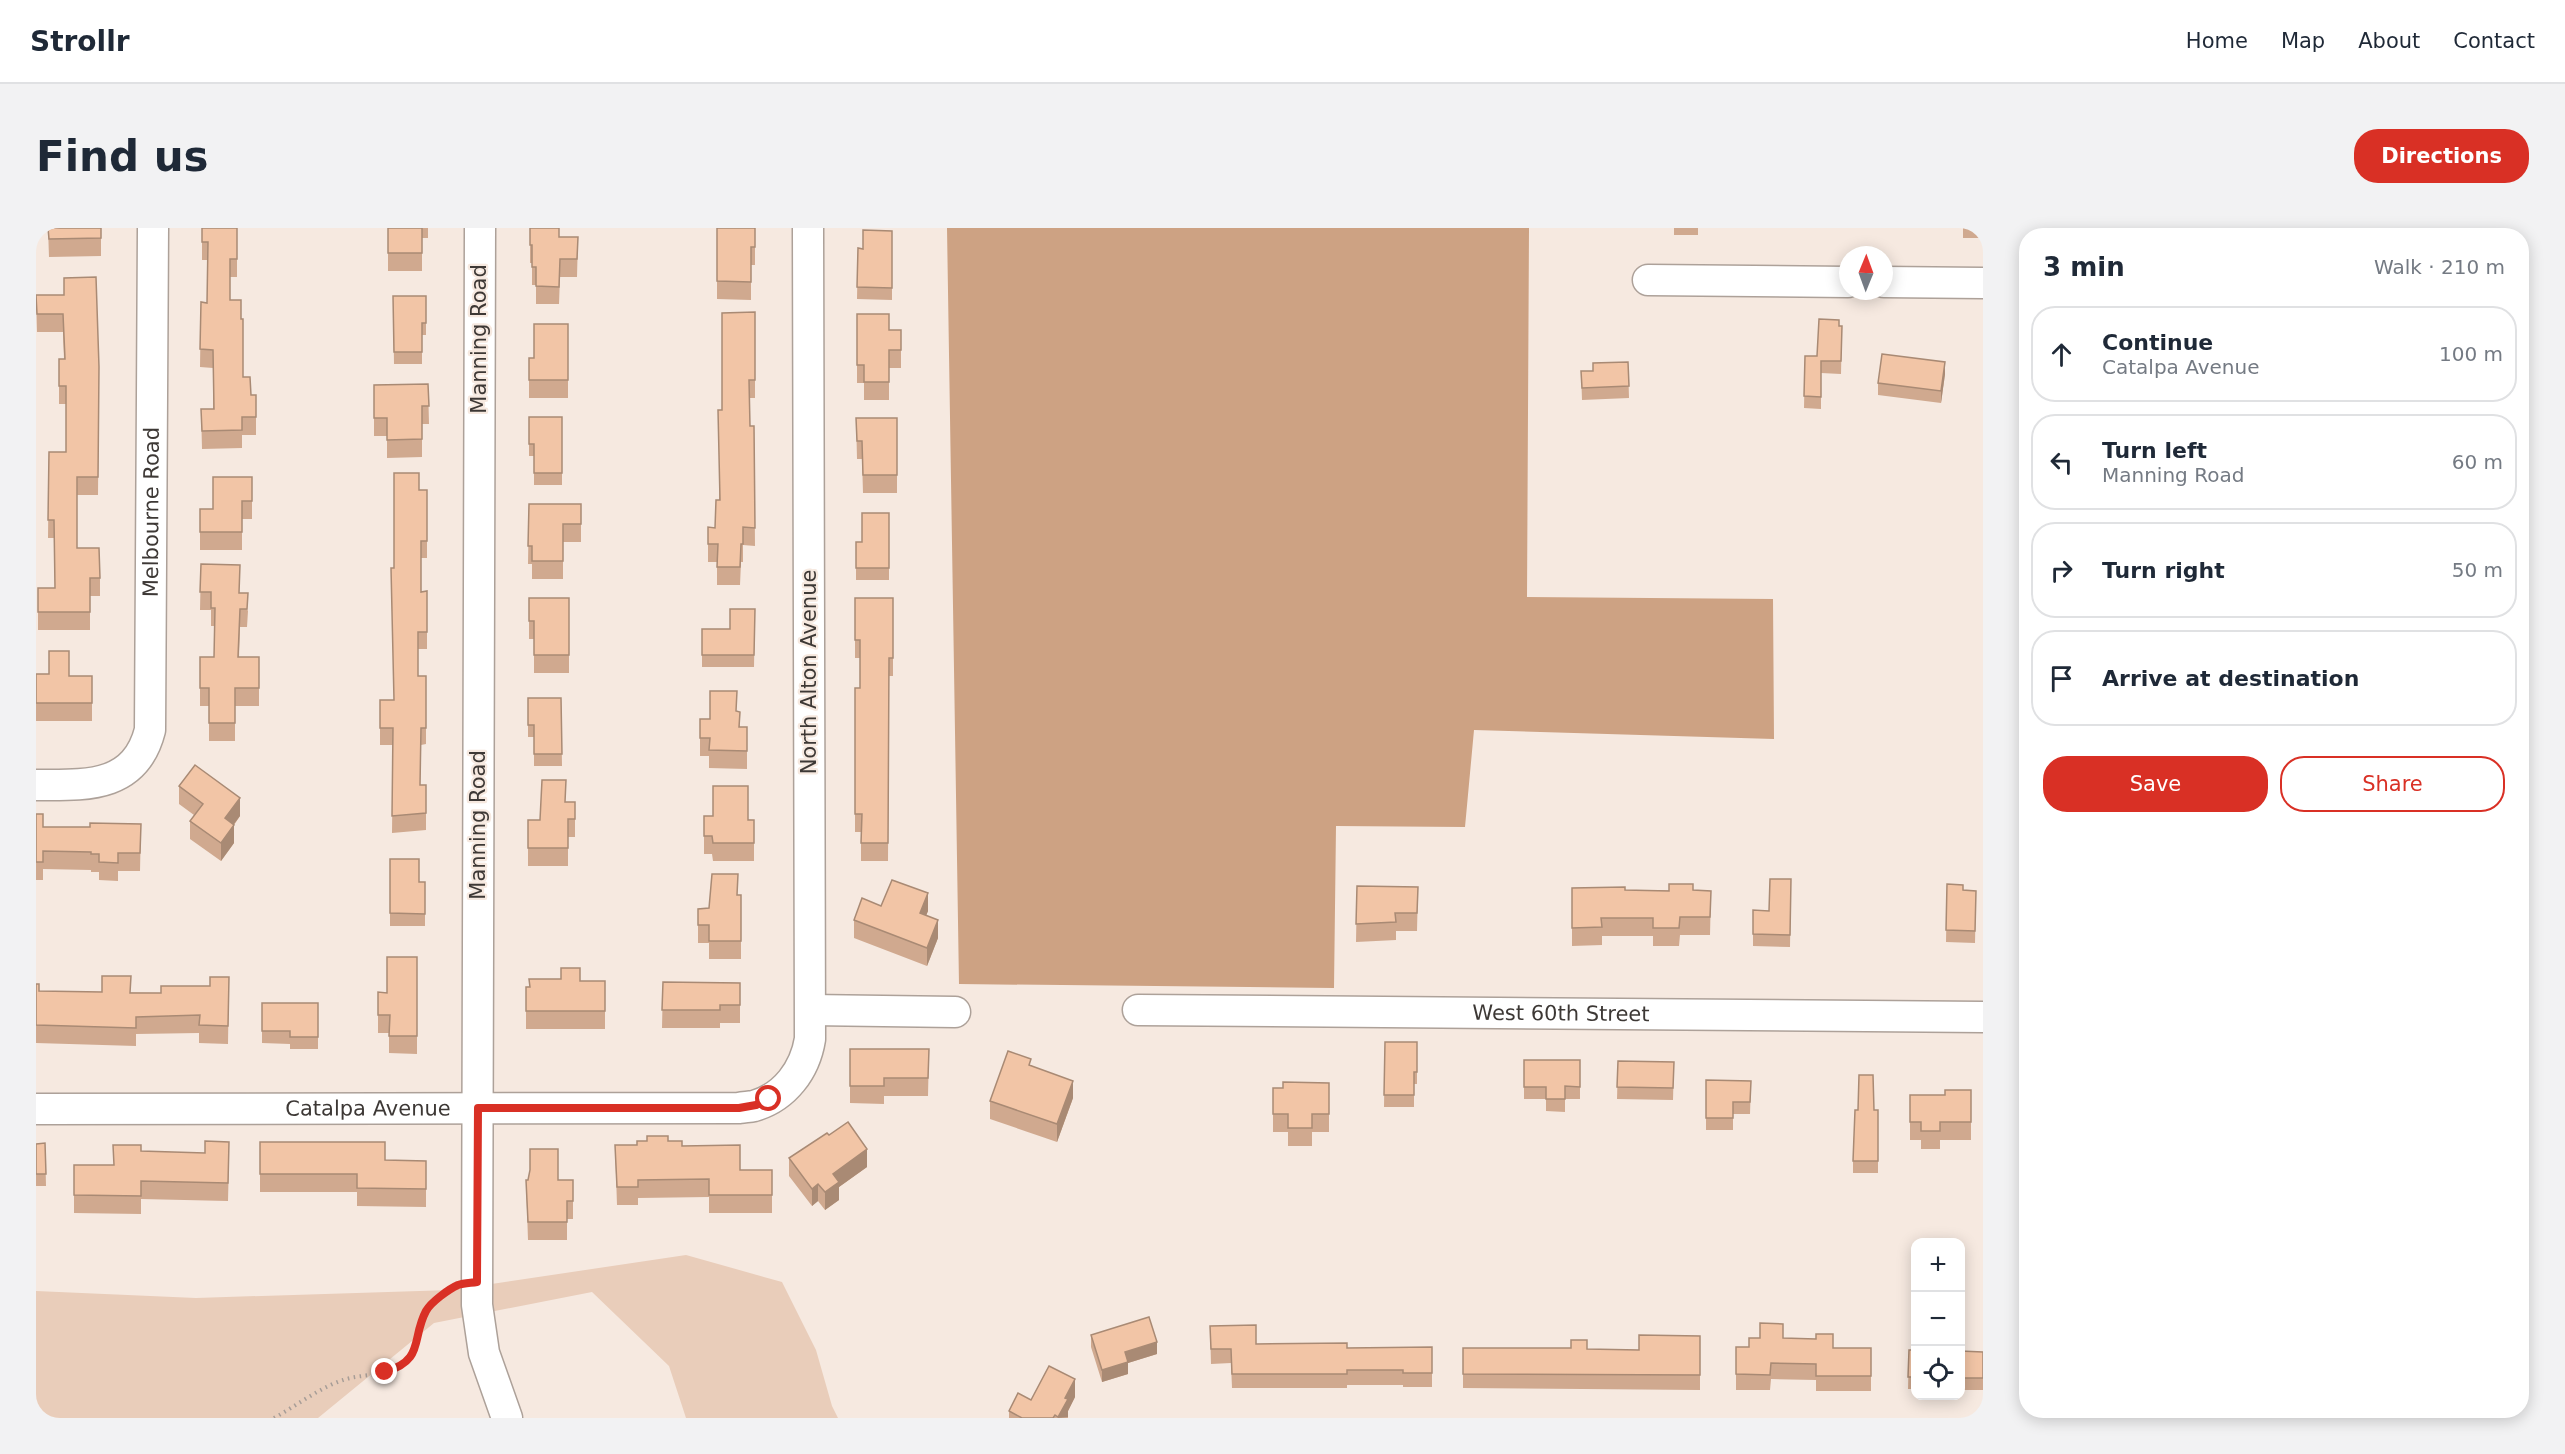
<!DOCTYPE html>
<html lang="en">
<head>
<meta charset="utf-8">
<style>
	:root { --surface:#fff; --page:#f2f2f3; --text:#1f2937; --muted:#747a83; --line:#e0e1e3; --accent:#d93025 }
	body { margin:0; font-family:"DejaVu Sans",sans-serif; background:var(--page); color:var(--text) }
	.controls { position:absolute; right:18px; bottom:18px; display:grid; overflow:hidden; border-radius:12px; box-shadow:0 3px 15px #0003 }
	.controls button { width:54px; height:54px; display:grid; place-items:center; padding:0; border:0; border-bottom:2px solid var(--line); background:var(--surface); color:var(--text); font:30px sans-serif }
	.compass { position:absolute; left:1803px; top:18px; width:54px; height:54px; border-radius:50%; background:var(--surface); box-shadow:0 3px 15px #0003; rotate:1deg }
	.stop { position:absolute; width:18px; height:18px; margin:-14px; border:4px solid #d93025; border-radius:50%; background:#fff }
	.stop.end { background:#d93025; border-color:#fff; box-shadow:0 2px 6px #0008 }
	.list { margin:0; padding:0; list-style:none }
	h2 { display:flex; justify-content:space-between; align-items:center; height:78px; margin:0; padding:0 24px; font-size:26px }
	h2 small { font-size:20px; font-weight:400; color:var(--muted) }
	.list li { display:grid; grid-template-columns:39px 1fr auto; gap:18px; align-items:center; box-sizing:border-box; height:96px; margin:0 12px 12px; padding:0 12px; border:2px solid var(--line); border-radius:24px }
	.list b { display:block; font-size:22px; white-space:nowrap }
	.list p { margin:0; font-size:20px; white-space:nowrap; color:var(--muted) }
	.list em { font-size:20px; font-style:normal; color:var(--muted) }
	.actions { display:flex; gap:12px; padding:18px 24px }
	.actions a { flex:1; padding:14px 0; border:2px solid var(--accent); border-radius:24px; text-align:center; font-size:21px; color:var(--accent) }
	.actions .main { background:var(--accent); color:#fff }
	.icon { flex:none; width:33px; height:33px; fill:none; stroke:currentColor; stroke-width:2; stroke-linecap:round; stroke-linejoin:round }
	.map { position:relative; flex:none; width:1947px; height:1190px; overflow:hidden; border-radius:24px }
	header { display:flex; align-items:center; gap:36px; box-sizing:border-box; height:84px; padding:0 30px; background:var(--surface); border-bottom:2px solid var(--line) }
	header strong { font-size:28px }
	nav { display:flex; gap:33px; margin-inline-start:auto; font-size:21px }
	.intro { display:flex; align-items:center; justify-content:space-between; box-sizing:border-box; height:144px; padding:0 36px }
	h1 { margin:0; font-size:42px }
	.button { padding:15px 27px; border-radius:24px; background:var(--accent); color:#fff; font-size:21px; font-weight:700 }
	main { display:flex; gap:36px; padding:0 36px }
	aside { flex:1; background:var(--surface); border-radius:24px; box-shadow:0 3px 15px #0003 }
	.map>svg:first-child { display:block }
	.green { fill:#e9cdba }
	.forest { fill:#cda283 }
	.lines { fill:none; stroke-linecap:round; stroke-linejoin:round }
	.minor-casing { stroke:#ada199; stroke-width:33 }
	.path { stroke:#a79d97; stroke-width:4; stroke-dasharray:1.5 4.5; stroke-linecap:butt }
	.minor { stroke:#fff; stroke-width:30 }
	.wall { fill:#d0a98f }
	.shaded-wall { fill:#a98a74 }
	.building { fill:#f2c5a6; stroke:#a98a74; stroke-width:1.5 }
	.route { stroke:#d93025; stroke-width:8 }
	.labels { text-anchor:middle; stroke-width:4.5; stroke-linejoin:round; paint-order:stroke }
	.street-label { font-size:21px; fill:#3d3835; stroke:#f6e9e0 }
</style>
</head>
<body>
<header>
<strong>Strollr</strong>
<nav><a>Home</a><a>Map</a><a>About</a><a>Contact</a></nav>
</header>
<div class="intro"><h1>Find us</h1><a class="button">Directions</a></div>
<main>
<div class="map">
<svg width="1947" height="1190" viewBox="0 0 1947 1190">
	<rect width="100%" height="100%" fill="#f6e9e0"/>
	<polygon class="green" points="650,1027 746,1054 780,1122 796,1178 802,1190 650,1190 633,1138 556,1064 398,1095 282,1190 0,1190 0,1063 160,1070 415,1062"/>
	<polygon class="forest" points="911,0 1493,0 1491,369 1737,371 1738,511 1438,502 1429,599 1300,598 1298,760 923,756"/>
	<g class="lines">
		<defs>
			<g id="minor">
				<polyline points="444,0 441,1077 448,1125 471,1190"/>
				<polyline points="1612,52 1812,54"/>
				<polyline points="1848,54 1947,55"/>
				<path id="s1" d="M 0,557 C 49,557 99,561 114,502 L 117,0"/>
				<polyline points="775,782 919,784"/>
				<path id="s2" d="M 1102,782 L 1947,789"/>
				<path id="s3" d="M 0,881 L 703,880 C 708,879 713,879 718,878 C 749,869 769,842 774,811 L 772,0"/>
			</g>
		</defs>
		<use href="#minor" class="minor-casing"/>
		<path class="path" d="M 238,1190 C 260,1178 283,1160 307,1152 C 324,1146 352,1148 365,1138 C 383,1124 381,1104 389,1085 C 394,1074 408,1067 417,1061"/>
		<use href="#minor" class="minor"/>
	</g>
	<g class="wall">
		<polygon points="12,0 65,0 65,28 13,29"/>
		<polygon points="166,0 201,0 201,49 194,49 194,72 205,91 207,149 215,167 220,167 220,207 206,207 206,220 166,221 165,181 177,181 177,140 164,139 165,74 171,75 172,32 166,32"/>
		<polygon points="352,0 392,0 392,10 386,10 386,43 352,43"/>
		<polygon points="494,0 523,9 542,9 541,49 524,49 523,76 500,76 500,57 496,57 496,35 494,35"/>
		<polygon points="681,0 719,0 719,37 715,37 715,72 681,71"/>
		<rect x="1638" y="0" width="24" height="7"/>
		<rect x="1927" y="0" width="20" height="10"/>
		<polygon points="856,3 856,72 821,71 822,20 827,21"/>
		<polygon points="28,50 63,139 62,267 41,267 41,320 64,350 64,368 54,368 54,402 2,402 2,360 19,360 18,310 12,310 13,224 30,224 30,176 23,176 23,131 28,131 27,104 1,104 0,67 28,67"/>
		<polygon points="357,68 390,68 390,107 386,107 386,136 358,136"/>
		<polygon points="719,84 719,170 713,170 714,198 718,198 719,318 707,317 707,334 705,334 704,357 681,357 681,334 672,334 672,299 679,300 683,272 686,182"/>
		<polygon points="821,86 853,102 865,120 865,140 853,140 853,172 828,172 828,155 821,155"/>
		<polygon points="532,96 532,170 493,170 493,130 498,130"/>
		<polygon points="1803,98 1806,98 1805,146 1785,145 1785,181 1768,180 1769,128 1781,128"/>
		<polygon points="1592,134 1593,170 1546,172 1545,143 1557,143"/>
		<polygon points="1909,146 1905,175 1842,167 1842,155"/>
		<polygon points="392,156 393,196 386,196 386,229 351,230 351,208 338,208 338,157"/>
		<polygon points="493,189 526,189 526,257 498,257 498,228 493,228"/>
		<polygon points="820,190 861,190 861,265 827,265 826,231 821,231"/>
		<polygon points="216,249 216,291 206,291 206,322 164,322 164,281 177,281"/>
		<polygon points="383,262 391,262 391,330 385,330 385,364 391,363 391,421 382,421 382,448 390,448 390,516 385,517 384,557 390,557 390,602 356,605 357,517 344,517 344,472 358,472 358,340"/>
		<polygon points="493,276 545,276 545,314 527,314 527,351 496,351 496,336 492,336"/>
		<polygon points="853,285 853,352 820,352 820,314 826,314"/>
		<polygon points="165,336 203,365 212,383 211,399 204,399 203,429 223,429 223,478 199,478 199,513 173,513 173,478 164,478 164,429 178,429 179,398 175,398 175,382 164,382"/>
		<polygon points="493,370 533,370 533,445 498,445 498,411 493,411"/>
		<polygon points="819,370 857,370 857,448 853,448 852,633 825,633 825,604 819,604 819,460 824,460 824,430 819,430"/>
		<polygon points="719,381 718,439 666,439 666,401 694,401"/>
		<polygon points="0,446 33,448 56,448 56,493 0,493"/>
		<polygon points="492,470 525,470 526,538 498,538 498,509 492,509"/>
		<polygon points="700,483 704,499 711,499 711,541 673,540 673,528 664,528 664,491 674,491"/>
		<polygon points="143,558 204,588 198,597 198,615 185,633 154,611 154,593 158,587 143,576"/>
		<polygon points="530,574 539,574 539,609 532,609 532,638 492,638 492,592 504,592"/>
		<polygon points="0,586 7,599 54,599 105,596 104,643 82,643 82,653 63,652 63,644 55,644 55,642 7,641 7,652 0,652"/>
		<polygon points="668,588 718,592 718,633 677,633 676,626 668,626"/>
		<polygon points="354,631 383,654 389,654 389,698 354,698"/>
		<polygon points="1755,651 1754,719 1717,718 1717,682 1733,683"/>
		<polygon points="1911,656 1927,662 1940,663 1939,715 1910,714"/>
		<polygon points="1321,658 1382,659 1381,703 1360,703 1360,712 1320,714"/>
		<polygon points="1536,660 1589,662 1675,663 1674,707 1644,707 1643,718 1617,718 1617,708 1566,708 1566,717 1536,718"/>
		<polygon points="702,667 705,667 705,731 673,731 673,715 662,715 662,681 673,680"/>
		<polygon points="845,678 892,683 890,687 902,710 891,738 818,710 818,692"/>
		<polygon points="381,729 381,826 353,825 353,805 342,805 342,764 351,765"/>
		<polygon points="193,749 192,816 163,815 163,805 100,806 100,818 0,815 0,756 3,763 125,765 174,758"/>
		<polygon points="544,753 569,753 569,801 490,801 490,759"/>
		<polygon points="627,754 704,755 704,795 684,795 684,800 626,800"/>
		<polygon points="226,775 282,775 282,821 254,821 254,816 226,815"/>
		<polygon points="1349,814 1381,814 1381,856 1378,856 1378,879 1348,879"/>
		<polygon points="814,821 893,821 892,868 848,868 848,876 814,875"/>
		<polygon points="1488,832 1544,832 1544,871 1529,871 1529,884 1510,883 1510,871 1488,871"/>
		<polygon points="1582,833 1638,834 1637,872 1581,871"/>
		<polygon points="995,837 1037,870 1021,914 954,891 954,873"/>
		<polygon points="1670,852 1715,853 1714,886 1697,886 1697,902 1670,902"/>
		<polygon points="1293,855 1293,904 1276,904 1276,918 1252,918 1252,904 1237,904 1237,860 1247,860"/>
		<polygon points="1935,862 1935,912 1904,912 1904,921 1885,921 1885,912 1874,912 1874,867 1909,867"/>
		<polygon points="1838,882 1842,882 1842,945 1817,945 1817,933"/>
		<polygon points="793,907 831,939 803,959 803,972 789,982 782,973 776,978 753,948 753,930"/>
		<polygon points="632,913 646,918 704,942 736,942 736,985 673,985 673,969 602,970 602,977 581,977 579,917 601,917"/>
		<polygon points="224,914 349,932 390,933 390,979 321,978 321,964 224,964"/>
		<polygon points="9,915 10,958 0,958 0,916"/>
		<polygon points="105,923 193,931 192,973 105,971 105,986 38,985 38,937 77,937"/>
		<polygon points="490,952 537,952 537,991 531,991 531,1012 492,1012"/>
		<polygon points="1174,1098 1220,1116 1311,1120 1396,1119 1396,1159 1367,1159 1367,1157 1311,1157 1311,1160 1196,1160 1195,1135 1175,1136"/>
		<polygon points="1055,1107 1121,1126 1092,1135 1092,1146 1066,1154 1055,1119"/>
		<polygon points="1664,1108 1664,1162 1427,1160 1427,1120 1603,1122"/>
		<polygon points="1724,1110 1747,1110 1797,1120 1835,1120 1835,1163 1780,1163 1780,1152 1735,1151 1734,1162 1700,1162 1700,1119 1713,1119"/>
		<polygon points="1873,1122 1880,1122 1880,1161 1872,1161"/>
		<polygon points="1924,1123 1947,1124 1947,1162 1924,1162"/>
		<polygon points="1039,1169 1032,1183 1032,1190 973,1190 973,1183 995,1172"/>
	</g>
	<g class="shaded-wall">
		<polygon points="1909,134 1909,146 1905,175 1905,163"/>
		<polygon points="204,570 204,588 189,608 189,590"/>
		<polygon points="198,597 198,615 185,633 185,615"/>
		<polygon points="892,665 892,683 884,703 884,685"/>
		<polygon points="902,692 902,710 891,738 891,720"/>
		<polygon points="1037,853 1037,870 1021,914 1021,896"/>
		<polygon points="831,921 831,939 803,959 803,972 789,982 789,964 797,946"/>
		<polygon points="782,956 782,973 776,978 776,961"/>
		<polygon points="1121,1114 1121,1126 1092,1135 1092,1146 1066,1154 1066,1142 1089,1124"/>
		<polygon points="1039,1151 1039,1169 1032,1183 1032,1189 1022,1190 1029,1170"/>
	</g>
	<g class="building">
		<polygon points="12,0 65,0 65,10 13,11"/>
		<polygon points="166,0 201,0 201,31 194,31 194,72 205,72 205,91 207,91 207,149 214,149 215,167 220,167 220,189 206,189 206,202 166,203 165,181 178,181 177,122 164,121 165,74 171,75 172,14 166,14"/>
		<rect x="352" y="0" width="34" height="25"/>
		<polygon points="494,0 523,0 523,9 542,9 541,31 524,31 523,59 500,58 500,39 496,39 496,17 494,17"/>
		<polygon points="681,0 719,0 719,19 715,19 715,54 681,53"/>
		<polygon points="827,2 856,3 856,60 821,59 822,20 827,21"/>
		<polygon points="60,49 63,139 62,249 41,249 41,320 63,320 64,350 54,350 54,384 2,384 2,360 19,360 18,292 12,292 13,224 30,224 30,158 23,158 23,131 29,131 27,86 1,86 0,67 28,67 28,50"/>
		<polygon points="357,68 390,68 390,95 386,95 386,124 358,124"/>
		<polygon points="719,84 719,152 713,152 714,198 718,198 719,300 707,299 707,316 705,316 704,339 681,339 682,316 672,316 672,299 679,300 680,272 684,272 682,182 686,182 686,85"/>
		<polygon points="821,86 853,86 853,102 865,102 865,122 853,122 853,154 828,154 828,137 821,137"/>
		<polygon points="1783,91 1803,92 1803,98 1806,98 1805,133 1785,133 1785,169 1768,168 1769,128 1781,128"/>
		<polygon points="498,96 532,96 532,152 493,152 493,130 498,130"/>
		<polygon points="1846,126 1909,134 1905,163 1842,155"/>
		<polygon points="1592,134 1593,158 1546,160 1545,143 1557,143 1557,135"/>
		<polygon points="392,156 393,178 386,178 386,211 351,212 351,190 338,190 338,157"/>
		<polygon points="493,189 526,189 526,245 498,245 498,216 493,216"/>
		<polygon points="820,190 861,190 861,247 827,247 826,213 821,213"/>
		<polygon points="358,245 383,245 383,262 391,262 391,313 385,313 385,364 391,363 391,404 382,404 382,448 390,448 390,500 385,500 384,557 390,557 390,585 356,588 357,500 344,500 344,472 358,472 355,340 358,340"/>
		<polygon points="177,249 216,249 216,273 206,273 206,304 164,304 164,281 177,281"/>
		<polygon points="493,276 545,276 545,296 527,296 527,333 496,333 496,318 492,318"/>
		<polygon points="826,285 853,285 853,340 820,340 820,314 826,314"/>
		<polygon points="165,336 204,337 203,365 212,365 211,381 204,381 202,429 223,429 223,460 199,460 199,495 173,495 173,460 164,460 164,429 178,429 179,380 175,380 175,364 164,364"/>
		<polygon points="493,370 533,370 533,427 498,427 498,393 493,393"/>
		<polygon points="819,370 857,370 857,430 853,430 852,615 825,615 826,586 819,586 819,460 824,460 824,412 819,412"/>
		<polygon points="694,381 719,381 718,427 666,427 666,401 694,401"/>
		<polygon points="13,423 33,423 33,448 56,448 56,475 0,475 0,446 13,446"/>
		<polygon points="674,463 701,463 700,483 704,484 703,499 711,499 711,523 673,522 674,510 664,510 664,491 674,491"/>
		<polygon points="492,470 525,470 526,526 498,526 498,497 492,497"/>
		<polygon points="159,537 204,570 189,590 198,597 185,615 154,593 167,576 143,558"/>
		<polygon points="506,552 530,552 529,574 539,574 539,591 532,591 532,620 492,620 492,592 504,592"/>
		<polygon points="677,558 712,558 712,592 718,592 718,615 677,615 676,608 668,608 668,588 677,588"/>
		<polygon points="0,586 7,586 7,599 54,599 54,595 105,596 104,625 82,625 82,635 63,634 63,626 55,626 55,624 7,623 7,634 0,634"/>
		<polygon points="354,631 383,631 383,654 389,654 389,686 354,685"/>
		<polygon points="676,646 702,646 701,667 705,667 705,713 673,713 673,697 662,697 662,681 673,680"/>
		<polygon points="1734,651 1755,651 1754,707 1717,706 1717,682 1733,683"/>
		<polygon points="856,652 892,665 884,685 902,692 891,720 818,692 826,670 845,678"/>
		<polygon points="1633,656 1657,656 1657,662 1675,663 1674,689 1644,689 1643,700 1617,700 1617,690 1565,690 1566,699 1536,700 1536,660 1589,659 1589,662 1633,663"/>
		<polygon points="1911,656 1927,657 1927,662 1940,663 1939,703 1910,702"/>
		<polygon points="1321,658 1382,659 1381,685 1359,685 1360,694 1320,696"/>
		<polygon points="351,729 381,729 381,808 353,808 354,787 342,787 342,764 351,765"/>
		<polygon points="525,740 544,740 544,753 569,753 569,783 490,783 490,759 494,759 493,751 525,751"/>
		<polygon points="66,748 95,748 94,765 125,765 125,758 174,758 174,749 193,749 192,798 163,797 164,787 100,789 100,800 0,797 0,756 3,756 3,763 66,764"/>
		<polygon points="627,754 704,755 704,777 684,777 684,782 626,782"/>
		<polygon points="226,775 282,775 282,809 254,809 254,803 226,803"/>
		<polygon points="1349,814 1381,814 1381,844 1378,844 1378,867 1348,867"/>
		<polygon points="814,821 893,821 892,850 848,850 848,858 814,858"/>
		<polygon points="972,823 995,831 993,837 1037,853 1021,896 954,873"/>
		<polygon points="1488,832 1544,832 1544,859 1529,858 1529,871 1510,871 1510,859 1488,859"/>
		<polygon points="1582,833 1638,834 1637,860 1581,859"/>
		<polygon points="1823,847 1837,847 1838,882 1842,882 1842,933 1817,933 1819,882 1822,882"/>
		<polygon points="1670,852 1715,853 1714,874 1697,874 1697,890 1670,890"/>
		<polygon points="1247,854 1293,855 1293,886 1276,886 1276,900 1252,900 1252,886 1237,886 1237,860 1247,860"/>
		<polygon points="1909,862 1935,862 1935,894 1904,894 1904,903 1885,903 1885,894 1874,894 1874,867 1909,867"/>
		<polygon points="812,894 831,921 797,946 803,954 789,964 782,956 776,961 753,930 791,905 793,907"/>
		<polygon points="611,908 632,908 632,913 646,913 646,918 704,917 704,942 736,942 736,967 673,967 673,951 602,952 602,959 581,959 579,917 601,917 601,913 611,913"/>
		<polygon points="169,913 193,914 192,955 105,953 105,968 38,967 38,937 78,937 77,917 105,917 105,923 169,925"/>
		<polygon points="224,914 349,914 349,932 390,933 390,961 321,960 321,946 224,946"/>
		<polygon points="9,915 10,946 0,946 0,916"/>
		<polygon points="494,921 522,921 522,952 537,952 537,973 531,973 531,994 492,994 490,952 492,952 494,942"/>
		<polygon points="1113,1089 1121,1114 1089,1124 1092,1134 1066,1142 1055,1107"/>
		<polygon points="1724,1095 1747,1096 1747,1110 1780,1111 1780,1106 1797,1106 1797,1120 1835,1120 1835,1148 1780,1148 1780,1136 1735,1135 1734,1147 1700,1146 1700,1119 1713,1119 1713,1110 1724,1110"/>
		<polygon points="1220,1097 1220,1116 1311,1115 1311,1120 1396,1119 1396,1145 1367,1145 1367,1142 1311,1142 1311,1146 1196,1146 1195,1121 1175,1121 1174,1098"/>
		<polygon points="1603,1107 1664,1108 1664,1147 1427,1146 1427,1120 1535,1120 1535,1112 1551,1112 1551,1121 1603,1122"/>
		<polygon points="1873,1122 1880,1122 1880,1149 1872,1149"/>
		<polygon points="1924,1123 1947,1124 1947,1150 1924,1150"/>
		<polygon points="1013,1138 1039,1151 1029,1170 1032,1171 1022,1189 1019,1187 1017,1190 986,1190 973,1183 982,1165 995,1172"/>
	</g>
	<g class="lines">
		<path class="route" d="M 349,1144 C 389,1132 375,1111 390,1083 C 395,1074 413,1061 422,1057 C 428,1055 435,1055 441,1054 L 442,880 L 703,880 L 720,877 L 733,871"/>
	</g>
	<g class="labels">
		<g class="street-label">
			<text transform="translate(443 111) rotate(-90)" y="7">Manning Road</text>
			<text dy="7" stroke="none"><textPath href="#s1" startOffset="358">Melbourne Road</textPath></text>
			<text transform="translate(773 444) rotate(-90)" y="7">North Alton Avenue</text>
			<text transform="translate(442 597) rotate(-90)" y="7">Manning Road</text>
			<text dy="7" stroke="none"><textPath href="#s2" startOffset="423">West 60th Street</textPath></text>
			<text dy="7" stroke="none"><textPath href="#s3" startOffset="332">Catalpa Avenue</textPath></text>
		</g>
	</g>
</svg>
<div class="controls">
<button>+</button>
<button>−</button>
<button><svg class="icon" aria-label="locate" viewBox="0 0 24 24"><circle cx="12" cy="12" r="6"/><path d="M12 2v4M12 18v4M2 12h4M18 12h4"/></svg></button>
</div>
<svg class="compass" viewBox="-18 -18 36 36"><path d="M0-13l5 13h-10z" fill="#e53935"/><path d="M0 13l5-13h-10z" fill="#747a83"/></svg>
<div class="stop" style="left:733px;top:871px"></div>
<div class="stop end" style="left:349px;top:1144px"></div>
</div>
<aside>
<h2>3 min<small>Walk · 210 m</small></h2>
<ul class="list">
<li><svg class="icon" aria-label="ahead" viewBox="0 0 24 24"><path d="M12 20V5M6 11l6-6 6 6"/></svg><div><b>Continue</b><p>Catalpa Avenue</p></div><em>100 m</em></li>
<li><svg class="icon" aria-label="left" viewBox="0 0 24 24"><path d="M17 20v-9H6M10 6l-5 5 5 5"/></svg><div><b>Turn left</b><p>Manning Road</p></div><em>60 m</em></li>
<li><svg class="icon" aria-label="right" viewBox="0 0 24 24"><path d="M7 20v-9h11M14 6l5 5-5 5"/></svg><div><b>Turn right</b></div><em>50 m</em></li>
<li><svg class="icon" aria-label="arrive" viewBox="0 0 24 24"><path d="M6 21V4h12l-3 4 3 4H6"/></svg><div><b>Arrive at destination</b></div></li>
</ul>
<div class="actions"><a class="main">Save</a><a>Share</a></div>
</aside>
</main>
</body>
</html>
